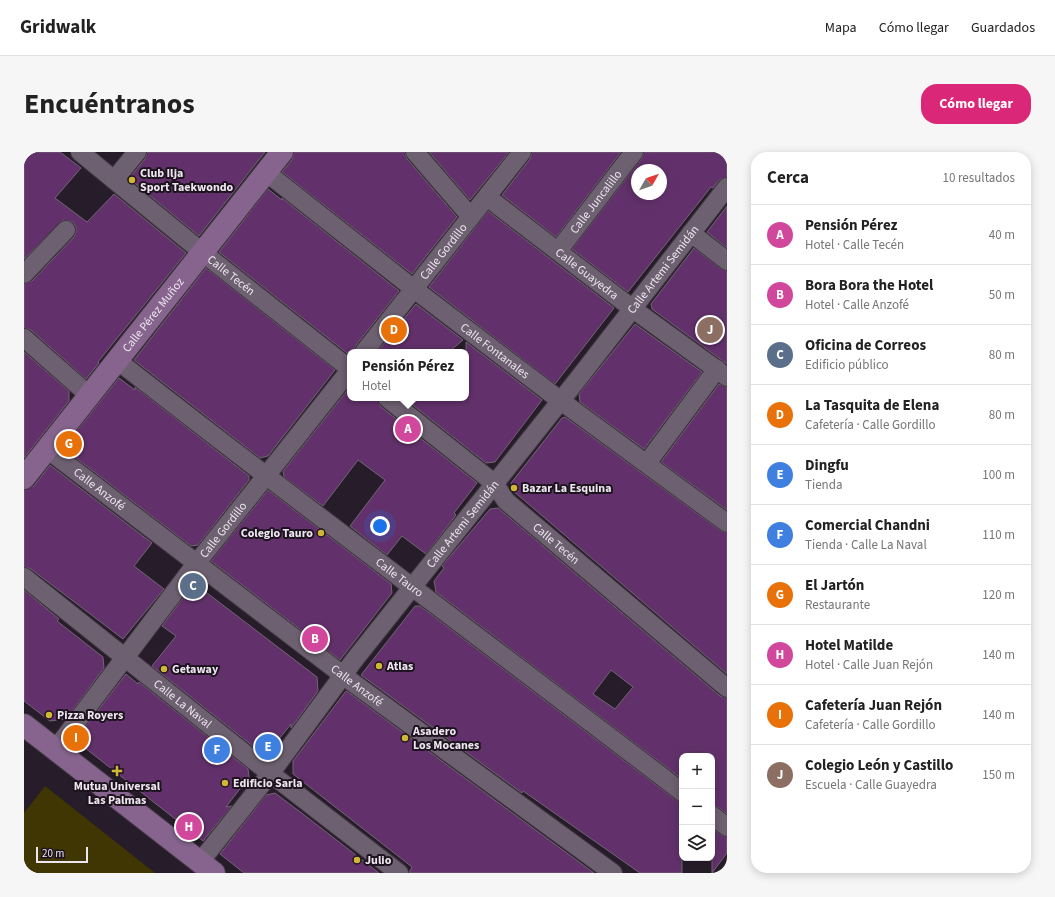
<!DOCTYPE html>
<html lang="es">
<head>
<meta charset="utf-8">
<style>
	:root { --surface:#fff; --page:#f6f6f6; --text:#222; --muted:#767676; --line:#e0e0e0; --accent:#db2777 }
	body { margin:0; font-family:"Source Sans 3",sans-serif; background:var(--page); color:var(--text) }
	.controls { position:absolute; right:12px; bottom:12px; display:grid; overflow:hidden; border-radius:8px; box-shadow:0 2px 10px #0003 }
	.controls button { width:36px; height:36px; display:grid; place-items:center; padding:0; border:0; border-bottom:1px solid var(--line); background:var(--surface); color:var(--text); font:20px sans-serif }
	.compass { position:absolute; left:607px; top:12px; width:36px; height:36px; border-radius:50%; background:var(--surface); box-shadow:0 2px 10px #0003; rotate:50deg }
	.scale { position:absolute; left:12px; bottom:10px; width:52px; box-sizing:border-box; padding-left:4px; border:2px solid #ede6ef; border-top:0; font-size:11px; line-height:14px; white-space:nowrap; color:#ede6ef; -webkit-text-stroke:3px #1d131f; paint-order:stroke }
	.you { position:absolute; left:356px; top:374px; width:14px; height:14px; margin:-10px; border:3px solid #fff; border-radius:50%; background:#1a73e8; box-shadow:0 0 0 6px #1a73e833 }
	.badge { display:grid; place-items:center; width:26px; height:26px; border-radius:50%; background:var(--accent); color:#fff; font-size:13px; font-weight:700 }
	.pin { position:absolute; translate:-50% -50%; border:2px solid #fff; box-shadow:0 1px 4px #0006 }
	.popup { position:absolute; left:323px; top:197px; width:122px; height:52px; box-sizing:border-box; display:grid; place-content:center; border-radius:8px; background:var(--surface); filter:drop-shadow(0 1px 3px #0005); font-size:13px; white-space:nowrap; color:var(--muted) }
	.popup b { font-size:15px; color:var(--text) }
	.popup::after { content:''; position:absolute; left:50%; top:100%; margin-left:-8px; border:8px solid transparent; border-top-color:var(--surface) }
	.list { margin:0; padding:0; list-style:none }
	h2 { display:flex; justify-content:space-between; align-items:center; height:52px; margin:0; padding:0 16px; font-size:17px }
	h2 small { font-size:13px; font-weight:400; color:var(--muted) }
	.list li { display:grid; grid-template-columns:26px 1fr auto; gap:12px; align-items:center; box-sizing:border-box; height:60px; padding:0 16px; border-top:1px solid var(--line) }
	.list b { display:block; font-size:15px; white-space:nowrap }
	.list p { margin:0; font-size:13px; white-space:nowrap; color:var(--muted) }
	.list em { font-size:13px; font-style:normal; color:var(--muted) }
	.icon { flex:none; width:22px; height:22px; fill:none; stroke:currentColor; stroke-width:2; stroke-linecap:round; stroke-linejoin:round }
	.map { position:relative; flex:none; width:703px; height:721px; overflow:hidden; border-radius:16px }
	header { display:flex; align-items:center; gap:24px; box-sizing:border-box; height:56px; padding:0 20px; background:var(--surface); border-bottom:1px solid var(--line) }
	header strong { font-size:19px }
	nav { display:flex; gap:22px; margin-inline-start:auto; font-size:14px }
	.intro { display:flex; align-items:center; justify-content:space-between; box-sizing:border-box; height:96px; padding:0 24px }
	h1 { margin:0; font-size:28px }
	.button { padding:10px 18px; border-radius:16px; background:var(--accent); color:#fff; font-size:14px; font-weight:700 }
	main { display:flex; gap:24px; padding:0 24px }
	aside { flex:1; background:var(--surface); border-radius:16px; box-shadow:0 2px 10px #0003 }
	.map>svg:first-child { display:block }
	.green { fill:#403604 }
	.building { fill:#62316b; stroke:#726575; fill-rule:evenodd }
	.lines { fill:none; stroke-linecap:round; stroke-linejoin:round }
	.street-casing { stroke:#413742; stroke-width:20 }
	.secondary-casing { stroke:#413742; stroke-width:24 }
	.street { stroke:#6d6070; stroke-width:18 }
	.secondary { stroke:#86648d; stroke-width:22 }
	.poi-dot { fill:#d1b736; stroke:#1d131f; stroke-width:1.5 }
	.labels { text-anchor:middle; stroke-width:4; stroke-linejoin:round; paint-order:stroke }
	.poi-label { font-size:12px; font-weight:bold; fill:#ede6ef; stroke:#1d131f; text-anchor:start }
	.street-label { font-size:12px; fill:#ede6ef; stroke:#1d131f }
</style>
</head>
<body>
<header>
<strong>Gridwalk</strong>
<nav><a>Mapa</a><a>Cómo llegar</a><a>Guardados</a></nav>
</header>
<div class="intro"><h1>Encuéntranos</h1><a class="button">Cómo llegar</a></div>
<main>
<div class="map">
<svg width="703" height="721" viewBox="0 0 703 721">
	<rect width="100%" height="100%" fill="#271c29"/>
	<polygon class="green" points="21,634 131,721 0,721 0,661"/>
	<g class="building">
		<polygon points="0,0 36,0 57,16 31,46 63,70 90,42 162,101 74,210 75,211 62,227 7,178 0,176 0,132 8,129 50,85 52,80 52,75 49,70 39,68 0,107"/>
		<polygon points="123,0 241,0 175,84 107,28 106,25 121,7"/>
		<polygon points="270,0 381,0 383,7 433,65 388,122 258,20 268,8"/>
		<polygon points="405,0 485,0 446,48"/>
		<polygon points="508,0 597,0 532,85 478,43 506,7"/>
		<path d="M 620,0 L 703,0 L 703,25 L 695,28 L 689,36 L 687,35 L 604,140 L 548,97 L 618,6 ZM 613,18 L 637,18 L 637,42 L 613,42 Z"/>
		<polygon points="244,37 258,48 258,46 375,139 332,193 330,200 323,201 195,100"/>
		<polygon points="703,54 703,96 683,80"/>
		<polygon points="464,59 590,156 531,232 405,135"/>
		<polygon points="670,96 697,117 703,119 703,212 628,157 627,152"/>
		<polygon points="182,116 311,218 244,304 236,306 110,208"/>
		<polygon points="392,152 439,188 425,200 353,200"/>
		<polygon points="611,172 678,220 620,297 556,250 555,242"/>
		<polygon points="442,190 518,248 471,310 462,311 380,246 442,246"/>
		<polygon points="0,200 45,239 45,249 0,306"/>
		<polygon points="95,226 111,238 111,235 225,324 225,328 174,393 167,394 39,296"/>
		<polygon points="695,232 703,235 703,358 637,310"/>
		<polygon points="326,235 326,246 353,246 356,254 453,331 430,361 432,363 402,402 378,384 363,403 326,374 361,328 334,308 299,354 260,325 259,319"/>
		<polygon points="541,265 697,379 703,381 703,522 488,338 487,331 538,266"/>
		<polygon points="26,313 128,391 110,414 140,437 99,487 7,417 0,415 0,338 10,334"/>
		<polygon points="244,338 367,432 368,441 316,508 187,409"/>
		<path d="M 474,356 L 696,544 L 703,546 L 703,662 L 694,655 L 688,653 L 688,604 L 658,604 L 658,627 L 412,440 L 410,429 L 420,416 L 418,414 L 466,357 ZM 587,518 L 609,535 L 591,557 L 569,542 Z"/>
		<polygon points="170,431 293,525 294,539 267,576 267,572 247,597 235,599 128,514 152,484 138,474"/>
		<polygon points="0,438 35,467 33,469 79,505 80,516 42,567 26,569 0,549"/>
		<polygon points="391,454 396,454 652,648 658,650 658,721 616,721 499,639 498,641 337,523"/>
		<polygon points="102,522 114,532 115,530 224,617 225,625 202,655 208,654 179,689 51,588"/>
		<polygon points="322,539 324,540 570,721 385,721 388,715 269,622 269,609"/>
		<polygon points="251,641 279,662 355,721 220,721 196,702 242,643"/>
		<polygon points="688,676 697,683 703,685 703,701 688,721"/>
	</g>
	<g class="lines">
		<defs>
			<g id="street">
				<path id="s1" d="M 56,0 L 178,100 L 326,217"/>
				<polyline points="391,0 447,65"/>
				<path id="s2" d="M 243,21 L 390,137 L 537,249 L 703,371"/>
				<polyline points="90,28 113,0"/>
				<path id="s3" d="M 463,45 L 609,157 L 703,225"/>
				<polyline points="667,81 703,109"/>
				<path id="s4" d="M 534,99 L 610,0"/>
				<polyline points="0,122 42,78"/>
				<polyline points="0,186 66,244"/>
				<path id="s5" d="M 340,200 L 498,0"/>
				<path id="s6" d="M 94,209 C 280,355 470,496 658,640"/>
				<path id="s7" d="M 363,246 L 470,331 L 482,349 L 703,536"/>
				<path id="s8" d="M 23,297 L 328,530 L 589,721"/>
				<polyline points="623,311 693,217"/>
				<path id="s9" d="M 0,425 L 238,615 L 375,721"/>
				<path id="s10" d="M 31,598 L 168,417 L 326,218"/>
				<polyline points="688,663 703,675"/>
				<path id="s11" d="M 176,710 L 246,622 L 331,507 L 554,227 L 703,35"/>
			</g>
			<g id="secondary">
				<path id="s12" d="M 0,326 L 258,0"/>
				<polyline points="0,573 190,721"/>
			</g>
		</defs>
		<use href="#street" class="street-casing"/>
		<use href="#secondary" class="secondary-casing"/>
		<use href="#street" class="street"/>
		<use href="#secondary" class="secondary"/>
	</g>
	<g class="poi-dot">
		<circle cx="108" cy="28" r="4"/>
		<circle cx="490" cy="336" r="4"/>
		<circle cx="297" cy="381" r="4"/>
		<circle cx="355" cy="514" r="4"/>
		<circle cx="140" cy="517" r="4"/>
		<circle cx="25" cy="563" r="4"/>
		<circle cx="381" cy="586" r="4"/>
		<path d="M91 613h4v4h4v4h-4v4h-4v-4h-4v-4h4z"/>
		<circle cx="201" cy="631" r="4"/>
		<circle cx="333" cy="708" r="4"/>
	</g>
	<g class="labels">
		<g class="poi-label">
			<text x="116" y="25">Club Ilja<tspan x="116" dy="14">Sport Taekwondo</tspan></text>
			<text x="498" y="340">Bazar La Esquina</text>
			<text x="289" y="385" text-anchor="end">Colegio Tauro</text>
			<text x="363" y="518">Atlas</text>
			<text x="148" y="521">Getaway</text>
			<text x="33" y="567">Pizza Royers</text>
			<text x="389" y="583">Asadero<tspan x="389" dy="14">Los Mocanes</tspan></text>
			<text x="209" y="635">Edificio Sarla</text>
			<text x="93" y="638" text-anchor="middle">Mutua Universal<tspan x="93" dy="14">Las Palmas</tspan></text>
			<text x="341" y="712">Julio</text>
		</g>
		<g class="street-label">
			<text dy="4" stroke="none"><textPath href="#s4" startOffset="62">Calle Juncalillo</textPath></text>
			<text dy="4" stroke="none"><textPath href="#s5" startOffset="128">Calle Gordillo</textPath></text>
			<text dy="4" stroke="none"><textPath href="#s11" startOffset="752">Calle Artemi Semidán</textPath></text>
			<text dy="4" stroke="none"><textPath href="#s3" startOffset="126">Calle Guayedra</textPath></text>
			<text dy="4" stroke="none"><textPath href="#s1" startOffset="195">Calle Tecén</textPath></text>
			<text dy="4" stroke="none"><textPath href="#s12" startOffset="208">Calle Pérez Muñoz</textPath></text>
			<text dy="4" stroke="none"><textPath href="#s2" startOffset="289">Calle Fontanales</textPath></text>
			<text dy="4" stroke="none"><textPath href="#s8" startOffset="66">Calle Anzofé</textPath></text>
			<text dy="4" stroke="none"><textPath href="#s11" startOffset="428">Calle Artemi Semidán</textPath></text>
			<text dy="4" stroke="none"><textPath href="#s10" startOffset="277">Calle Gordillo</textPath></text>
			<text dy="4" stroke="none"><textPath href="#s7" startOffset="224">Calle Tecén</textPath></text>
			<text dy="4" stroke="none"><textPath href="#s6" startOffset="355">Calle Tauro</textPath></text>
			<text dy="4" stroke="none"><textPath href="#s8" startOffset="390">Calle Anzofé</textPath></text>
			<text dy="4" stroke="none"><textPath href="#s9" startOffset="203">Calle La Naval</textPath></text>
		</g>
	</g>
</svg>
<div class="controls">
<button>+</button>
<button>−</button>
<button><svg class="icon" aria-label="layers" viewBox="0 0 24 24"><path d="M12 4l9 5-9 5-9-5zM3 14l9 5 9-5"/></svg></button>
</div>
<svg class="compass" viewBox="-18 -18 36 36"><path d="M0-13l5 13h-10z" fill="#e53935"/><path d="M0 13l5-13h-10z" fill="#767676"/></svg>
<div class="scale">20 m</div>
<div class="you"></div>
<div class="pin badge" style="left:384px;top:277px;background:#d1479c">A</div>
<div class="popup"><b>Pensión Pérez</b>Hotel</div>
<div class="pin badge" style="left:291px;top:487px;background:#d1479c">B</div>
<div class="pin badge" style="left:169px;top:434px;background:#5c6f8a">C</div>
<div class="pin badge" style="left:370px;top:178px;background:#e8710a">D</div>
<div class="pin badge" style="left:244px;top:595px;background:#3f7fe0">E</div>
<div class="pin badge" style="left:193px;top:598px;background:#3f7fe0">F</div>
<div class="pin badge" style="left:45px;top:292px;background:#e8710a">G</div>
<div class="pin badge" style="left:165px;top:675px;background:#d1479c">H</div>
<div class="pin badge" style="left:52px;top:586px;background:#e8710a">I</div>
<div class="pin badge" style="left:686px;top:178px;background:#8d6e63">J</div>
</div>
<aside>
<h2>Cerca<small>10 resultados</small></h2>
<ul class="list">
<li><span class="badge" style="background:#d1479c">A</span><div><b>Pensión Pérez</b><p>Hotel · Calle Tecén</p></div><em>40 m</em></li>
<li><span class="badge" style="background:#d1479c">B</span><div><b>Bora Bora the Hotel</b><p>Hotel · Calle Anzofé</p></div><em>50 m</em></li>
<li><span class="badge" style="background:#5c6f8a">C</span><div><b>Oficina de Correos</b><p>Edificio público</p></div><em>80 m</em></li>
<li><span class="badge" style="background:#e8710a">D</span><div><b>La Tasquita de Elena</b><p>Cafetería · Calle Gordillo</p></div><em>80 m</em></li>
<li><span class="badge" style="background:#3f7fe0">E</span><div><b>Dingfu</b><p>Tienda</p></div><em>100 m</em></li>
<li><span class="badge" style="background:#3f7fe0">F</span><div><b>Comercial Chandni</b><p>Tienda · Calle La Naval</p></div><em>110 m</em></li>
<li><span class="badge" style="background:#e8710a">G</span><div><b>El Jartón</b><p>Restaurante</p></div><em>120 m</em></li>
<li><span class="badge" style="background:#d1479c">H</span><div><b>Hotel Matilde</b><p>Hotel · Calle Juan Rejón</p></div><em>140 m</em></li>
<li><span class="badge" style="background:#e8710a">I</span><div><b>Cafetería Juan Rejón</b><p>Cafetería · Calle Gordillo</p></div><em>140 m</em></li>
<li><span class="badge" style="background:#8d6e63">J</span><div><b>Colegio León y Castillo</b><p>Escuela · Calle Guayedra</p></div><em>150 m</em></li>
</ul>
</aside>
</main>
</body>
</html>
